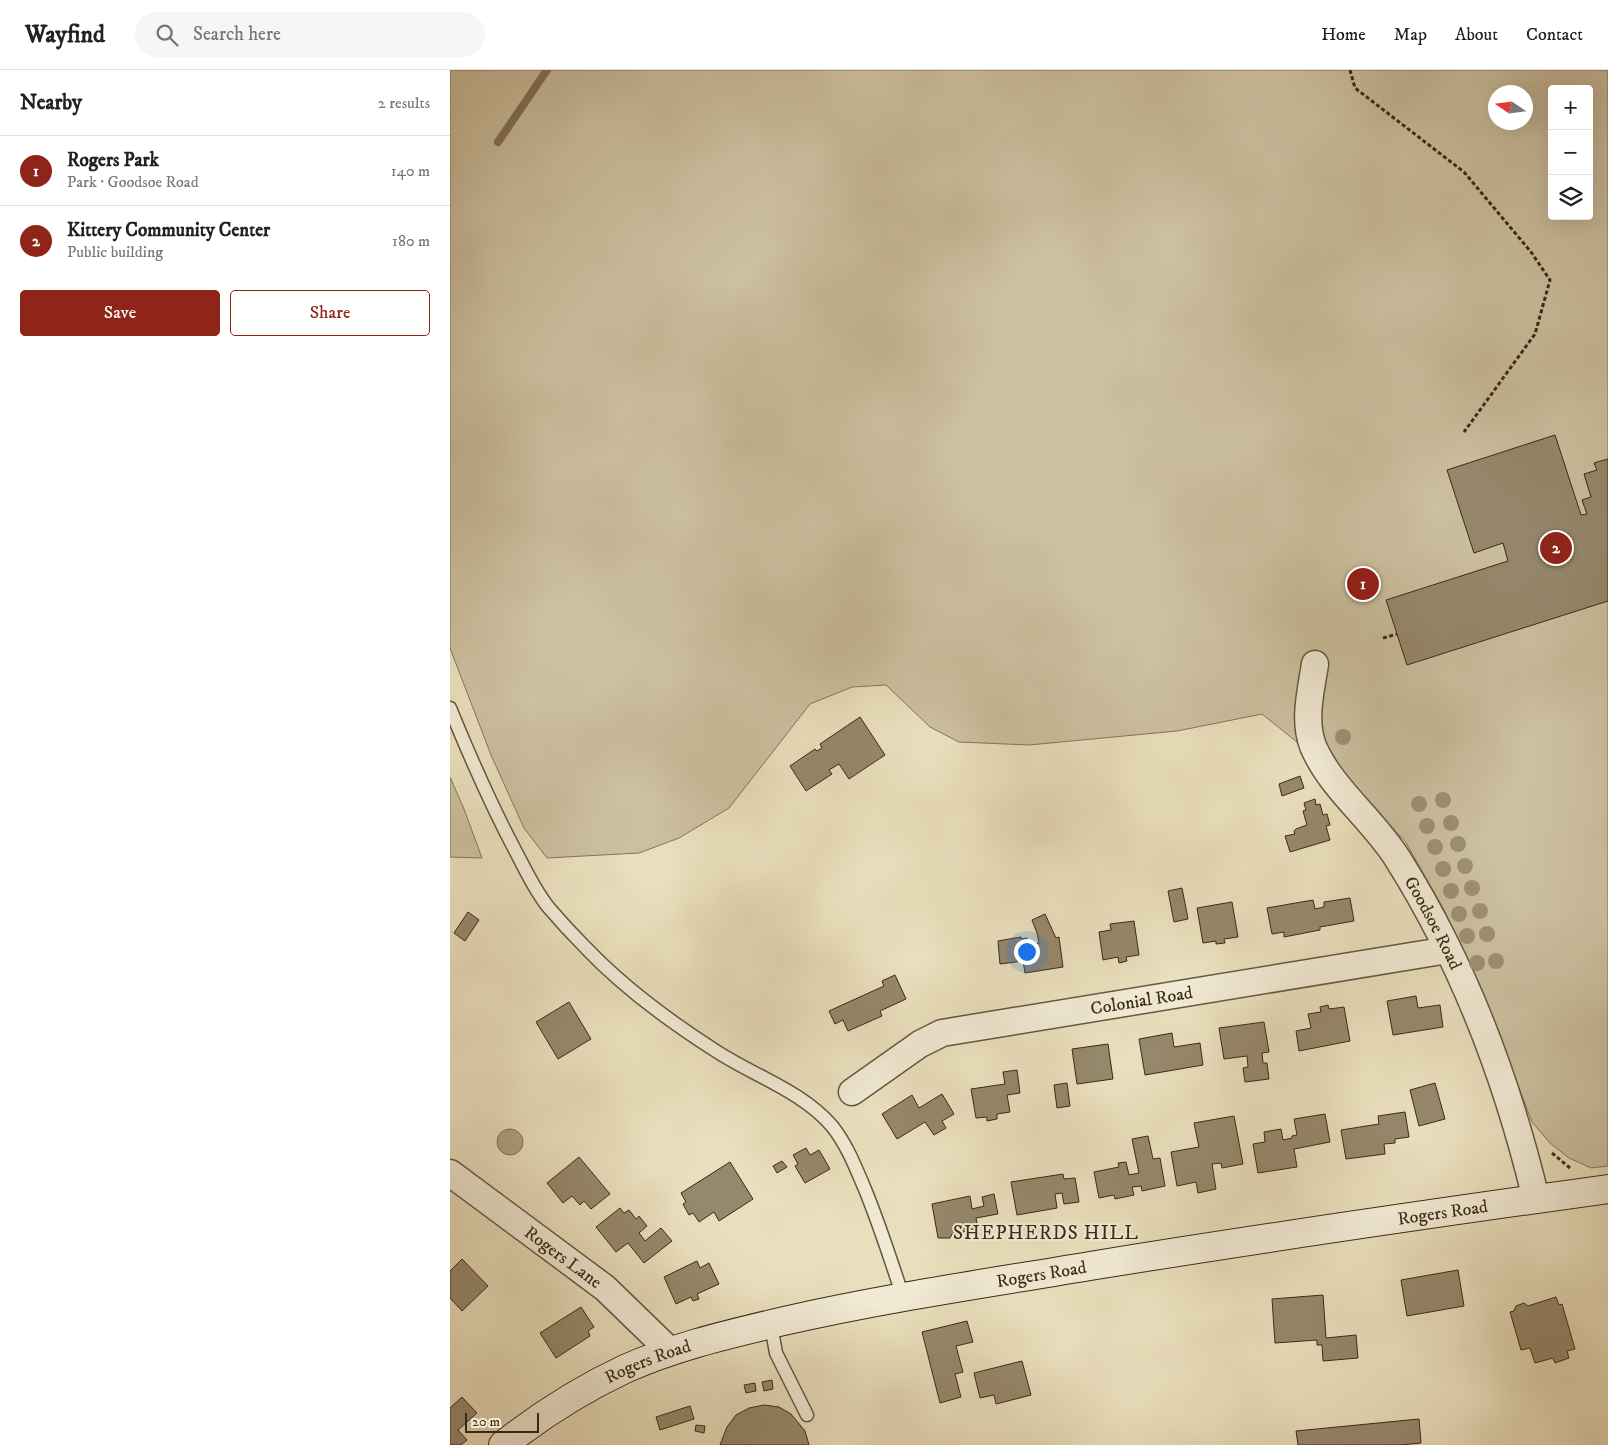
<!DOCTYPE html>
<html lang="en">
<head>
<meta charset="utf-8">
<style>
	:root { --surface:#fff; --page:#f6f6f6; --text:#222; --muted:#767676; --line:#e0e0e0; --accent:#8f2418 }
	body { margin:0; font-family:"IM FELL DW Pica",serif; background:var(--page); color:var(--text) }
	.controls { position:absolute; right:15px; top:15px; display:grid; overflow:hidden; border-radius:5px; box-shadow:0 5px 20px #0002 }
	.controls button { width:45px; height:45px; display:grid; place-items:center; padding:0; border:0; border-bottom:1px solid var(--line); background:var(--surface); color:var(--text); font:25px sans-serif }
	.compass { position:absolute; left:1038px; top:15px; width:45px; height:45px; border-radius:50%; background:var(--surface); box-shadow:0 5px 20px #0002; rotate:283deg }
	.scale { position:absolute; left:15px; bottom:12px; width:74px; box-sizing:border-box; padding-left:5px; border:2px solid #3a2a15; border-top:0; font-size:14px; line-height:18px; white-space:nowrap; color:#3a2a15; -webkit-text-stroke:4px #f1ead4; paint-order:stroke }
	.you { position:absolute; left:576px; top:881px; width:18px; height:18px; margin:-12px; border:4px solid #fff; border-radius:50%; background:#1a73e8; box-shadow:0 0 0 8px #1a73e833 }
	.badge { display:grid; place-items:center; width:32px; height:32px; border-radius:50%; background:var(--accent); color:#fff; font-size:16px; font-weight:700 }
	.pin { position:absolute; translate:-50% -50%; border:2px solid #fff; box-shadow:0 1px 5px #0006 }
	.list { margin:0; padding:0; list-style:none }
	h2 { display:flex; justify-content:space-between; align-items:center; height:65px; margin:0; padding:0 20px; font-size:21px }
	h2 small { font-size:16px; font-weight:400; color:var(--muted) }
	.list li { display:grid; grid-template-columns:32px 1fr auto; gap:15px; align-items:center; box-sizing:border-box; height:70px; padding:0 20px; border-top:1px solid var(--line) }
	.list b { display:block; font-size:19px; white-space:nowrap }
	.list p { margin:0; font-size:16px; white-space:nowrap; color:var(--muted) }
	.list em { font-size:16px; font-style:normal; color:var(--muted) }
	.actions { display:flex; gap:10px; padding:15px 20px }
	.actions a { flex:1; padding:11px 0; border:1px solid var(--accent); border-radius:5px; text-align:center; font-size:18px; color:var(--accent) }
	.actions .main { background:var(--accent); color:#fff }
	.icon { flex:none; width:28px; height:28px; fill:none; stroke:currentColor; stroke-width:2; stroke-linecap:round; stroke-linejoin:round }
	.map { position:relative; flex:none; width:1158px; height:1375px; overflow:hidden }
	header { display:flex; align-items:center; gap:30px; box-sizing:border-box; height:70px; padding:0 25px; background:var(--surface); border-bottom:1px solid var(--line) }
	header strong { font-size:24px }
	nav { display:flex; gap:28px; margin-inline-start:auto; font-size:18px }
	.search { width:350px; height:45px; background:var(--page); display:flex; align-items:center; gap:12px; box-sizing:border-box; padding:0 18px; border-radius:28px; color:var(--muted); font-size:19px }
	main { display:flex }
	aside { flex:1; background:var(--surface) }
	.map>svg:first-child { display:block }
	.green { fill:#ccc0a0; stroke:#83755a; fill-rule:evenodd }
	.water { fill:#aea184; stroke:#807158 }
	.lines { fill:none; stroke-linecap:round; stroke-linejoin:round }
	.stream { stroke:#807158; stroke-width:8 }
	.building { fill:#96886c; stroke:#3a2a15 }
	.service-casing { stroke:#66573f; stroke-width:15 }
	.minor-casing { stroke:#66573f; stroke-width:29 }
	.secondary-casing { stroke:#3a2a15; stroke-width:30 }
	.path { stroke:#3a2a15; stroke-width:3; stroke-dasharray:4 2.5; stroke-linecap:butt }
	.service { stroke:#f1ead4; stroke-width:12 }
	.minor { stroke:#f1ead4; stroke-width:26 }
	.secondary { stroke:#f1ead4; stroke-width:28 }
	.tree { fill:#9d9074 }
	.labels { text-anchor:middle; stroke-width:4; stroke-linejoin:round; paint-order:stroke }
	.street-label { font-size:18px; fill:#3a2a15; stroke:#f1ead4 }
	.neighbourhood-label { font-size:19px; letter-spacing:1px; fill:#3a2a15; stroke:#f1ead4 }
</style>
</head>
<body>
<header>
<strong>Wayfind</strong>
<div class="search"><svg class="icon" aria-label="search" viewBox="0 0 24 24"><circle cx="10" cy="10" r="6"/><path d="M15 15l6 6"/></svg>Search here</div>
<nav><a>Home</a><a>Map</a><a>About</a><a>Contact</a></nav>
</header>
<main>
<aside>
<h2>Nearby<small>2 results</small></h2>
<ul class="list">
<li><span class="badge">1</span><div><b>Rogers Park</b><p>Park · Goodsoe Road</p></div><em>140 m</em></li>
<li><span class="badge">2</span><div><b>Kittery Community Center</b><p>Public building</p></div><em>180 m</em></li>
</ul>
<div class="actions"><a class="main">Save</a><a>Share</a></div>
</aside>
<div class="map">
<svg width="1158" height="1375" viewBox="0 0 1158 1375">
	<rect width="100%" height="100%" fill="#eadfbd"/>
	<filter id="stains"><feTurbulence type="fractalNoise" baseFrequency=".004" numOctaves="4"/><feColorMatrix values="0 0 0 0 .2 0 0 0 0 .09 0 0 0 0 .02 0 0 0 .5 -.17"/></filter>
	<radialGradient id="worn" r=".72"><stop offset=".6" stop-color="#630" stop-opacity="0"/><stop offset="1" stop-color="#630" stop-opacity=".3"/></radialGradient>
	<g class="green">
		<path d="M 0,0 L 1158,0 L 1158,1096 L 1141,1098 L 1119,1088 L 1100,1073 L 1082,1052 L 1038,937 L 993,838 L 955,771 L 903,717 L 812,644 L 727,661 L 579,675 L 509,672 L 480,657 L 436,615 L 402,617 L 360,634 L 279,738 L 229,768 L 189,783 L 97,788 L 74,758 L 41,685 L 0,578 ZM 1102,19 L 1139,19 L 1139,146 L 1102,146 ZM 1046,22 L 1076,22 L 1076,52 L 1046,52 Z"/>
		<polygon points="0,707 14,739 32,788 0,787"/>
	</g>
	<circle class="water" cx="60" cy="1072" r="13"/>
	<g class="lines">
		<polyline class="stream" points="48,72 97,0"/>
	</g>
	<g class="building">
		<polygon points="1105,365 1131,445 1137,444 1132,430 1141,427 1134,404 1147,400 1144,393 1158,389 1158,531 957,595 936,530 1058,491 1053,473 1024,483 997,400"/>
		<polygon points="410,647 435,685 399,709 389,694 379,700 382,704 356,721 340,696 365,679 367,681 372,678 370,674"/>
		<polygon points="850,706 854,718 832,726 829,714"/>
		<polygon points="865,729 866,735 870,734 873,745 877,744 880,755 876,756 880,770 840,782 835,766 845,764 844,761 846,759 857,755 853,741 856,740 854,733"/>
		<polygon points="732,818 738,849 724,852 718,821"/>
		<polygon points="900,828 904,851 870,857 870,860 834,867 834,862 822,864 817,838 863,830 865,839 874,837 874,832"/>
		<polygon points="782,832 788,867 774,869 775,873 766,874 766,871 753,873 747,838"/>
		<polygon points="18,842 29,850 15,871 4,863"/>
		<polygon points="595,844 606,868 609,867 613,897 575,903 573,891 550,894 548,871 571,867 571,869 577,868 578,875 589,873 587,863 582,850"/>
		<polygon points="684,851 689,885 676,887 677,891 669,893 668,887 653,890 649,862 661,860 660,854"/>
		<polygon points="445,905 456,929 430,941 432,946 398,961 393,950 385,954 379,941 434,916 432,911"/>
		<polygon points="966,926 968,938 990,935 993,957 943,965 937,931"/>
		<polygon points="119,932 141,969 108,989 86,952"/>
		<polygon points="878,935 879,939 894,937 900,971 849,981 846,961 861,958 858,944 871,942 870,937"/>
		<polygon points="814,952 819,982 812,983 813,993 817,993 819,1009 795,1012 793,998 798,997 797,986 774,989 769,958"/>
		<polygon points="722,963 724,977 750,973 753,995 695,1005 689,969"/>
		<polygon points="658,974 663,1009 627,1014 622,979"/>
		<polygon points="567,1000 570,1023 557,1025 560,1042 547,1044 547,1049 537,1051 537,1047 526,1048 521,1019 555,1014 553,1002"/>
		<polygon points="617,1013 620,1036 607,1038 604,1015"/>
		<polygon points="985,1013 995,1049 969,1056 960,1020"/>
		<polygon points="492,1024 504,1044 492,1051 496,1058 484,1065 475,1052 447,1069 432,1044 462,1025 469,1038"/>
		<polygon points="955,1042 959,1067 945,1069 945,1073 934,1074 935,1084 896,1089 891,1060 929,1054 928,1046"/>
		<polygon points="875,1044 880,1072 844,1079 847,1097 808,1103 803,1074 815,1072 814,1062 831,1059 833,1070 842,1068 842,1066 847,1065 844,1049"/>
		<polygon points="784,1046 793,1094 772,1098 771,1093 762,1094 766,1119 748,1123 746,1112 727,1116 721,1082 749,1077 744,1053"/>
		<polygon points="698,1066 703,1089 710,1088 715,1116 692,1121 691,1116 682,1117 684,1125 665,1129 664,1125 649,1128 644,1102 669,1097 668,1093 676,1092 679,1105 689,1103 682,1069"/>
		<polygon points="356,1078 360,1085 369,1080 380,1099 355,1113 345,1096 348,1094 343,1085"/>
		<polygon points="129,1087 160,1124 141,1139 134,1131 130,1135 122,1126 113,1133 97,1113"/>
		<polygon points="332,1091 337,1097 327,1103 323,1096"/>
		<polygon points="280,1092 303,1129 269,1151 264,1142 249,1152 243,1143 239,1145 233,1134 236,1132 231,1123"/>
		<polygon points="613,1104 614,1109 625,1108 629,1132 614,1134 612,1123 605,1124 607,1138 567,1145 561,1112"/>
		<polygon points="544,1124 548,1144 526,1148 528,1159 502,1164 500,1168 488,1168 482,1134 520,1126 522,1139 534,1136 532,1127"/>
		<polygon points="170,1138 174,1143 179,1140 186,1149 189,1146 197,1156 189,1163 195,1171 211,1158 222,1171 194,1193 178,1173 166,1182 146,1157"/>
		<polygon points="12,1189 38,1216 12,1241 0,1228 0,1201"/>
		<polygon points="247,1191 250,1198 259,1193 269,1214 247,1224 249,1229 243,1231 241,1227 226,1234 214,1207"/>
		<polygon points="1008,1200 1014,1236 957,1246 951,1210"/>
		<polygon points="873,1225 876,1268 906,1265 908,1288 873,1291 872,1275 867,1275 867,1270 825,1273 822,1229"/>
		<polygon points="1106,1227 1109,1235 1112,1234 1125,1279 1117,1281 1119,1288 1105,1293 1103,1288 1085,1293 1080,1278 1071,1280 1060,1242 1064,1241 1066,1236 1074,1233 1078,1236"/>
		<polygon points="131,1237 144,1257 138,1261 140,1266 106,1288 90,1263"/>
		<polygon points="517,1251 523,1272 506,1276 513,1302 505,1304 511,1327 490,1333 472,1262"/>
		<polygon points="572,1291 581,1325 546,1334 544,1325 530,1328 524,1303"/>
		<polygon points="322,1310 323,1319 314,1321 312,1312"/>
		<polygon points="305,1313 306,1321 296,1323 294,1315"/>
		<polygon points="12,1327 27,1343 8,1360 17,1370 11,1375 0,1375 0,1338"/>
		<polygon points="314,1335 329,1337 341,1344 355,1361 359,1375 270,1375 277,1357 286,1345 299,1338"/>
		<polygon points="240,1336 244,1349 210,1360 206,1347"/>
		<polygon points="969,1349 971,1373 950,1375 848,1375 846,1361"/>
		<polygon points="246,1355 255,1356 254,1363 245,1361"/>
	</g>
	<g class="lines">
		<defs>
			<g id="service">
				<path d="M 0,638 C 20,687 41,735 66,782 C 76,801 85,821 99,838 C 111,852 123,865 136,878 C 174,918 219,951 266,981 C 304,1006 352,1021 382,1056 C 397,1075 405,1096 414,1117 C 429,1153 441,1190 453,1227"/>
				<polyline points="321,1255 326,1283 357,1345"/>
			</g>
			<g id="minor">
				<path id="s1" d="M 865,594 C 861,621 853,650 863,676 C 881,719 925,751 949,791 C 1013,893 1058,1012 1086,1129"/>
				<path id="s2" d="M 402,1022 L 470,974 L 492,963 L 998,880"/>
				<path id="s3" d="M 0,1103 L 155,1218 L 220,1281"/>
			</g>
			<g id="secondary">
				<path id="s4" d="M 53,1375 C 90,1346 132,1319 175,1299 C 226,1276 280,1264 334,1251 C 435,1228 538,1213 640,1196 C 812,1168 985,1143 1158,1119"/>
			</g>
		</defs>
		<use href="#service" class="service-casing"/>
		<use href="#minor" class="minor-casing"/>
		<use href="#secondary" class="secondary-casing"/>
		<g class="path">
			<polyline points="900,0 905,18 1014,102 1081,182 1100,210 1085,264 1014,362"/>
			<polyline points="933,568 947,564"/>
			<polyline points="1102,1083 1120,1098"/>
		</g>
		<use href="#service" class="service"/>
		<use href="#minor" class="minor"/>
		<use href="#secondary" class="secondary"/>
	</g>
	<g class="tree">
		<circle cx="893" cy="667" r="8"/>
		<circle cx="993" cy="730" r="8"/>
		<circle cx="969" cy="734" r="8"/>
		<circle cx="1001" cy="753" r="8"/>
		<circle cx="977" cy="756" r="8"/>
		<circle cx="1008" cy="774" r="8"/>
		<circle cx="985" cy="777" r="8"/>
		<circle cx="1015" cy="796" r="8"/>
		<circle cx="993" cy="799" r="8"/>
		<circle cx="1022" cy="818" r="8"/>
		<circle cx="1001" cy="821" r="8"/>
		<circle cx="1030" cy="841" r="8"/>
		<circle cx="1009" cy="844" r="8"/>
		<circle cx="1037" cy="864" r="8"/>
		<circle cx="1017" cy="866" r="8"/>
		<circle cx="1046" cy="891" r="8"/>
		<circle cx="1027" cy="893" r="8"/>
	</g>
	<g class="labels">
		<g class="street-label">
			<text dy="6" stroke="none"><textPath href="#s1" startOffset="298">Goodsoe Road</textPath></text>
			<text dy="6" stroke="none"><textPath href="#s2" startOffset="310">Colonial Road</textPath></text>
			<text dy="6" stroke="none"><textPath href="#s4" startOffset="978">Rogers Road</textPath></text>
			<text dy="6" stroke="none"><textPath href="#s3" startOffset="141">Rogers Lane</textPath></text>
			<text dy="6" stroke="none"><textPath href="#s4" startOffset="572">Rogers Road</textPath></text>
			<text dy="6" stroke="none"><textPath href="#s4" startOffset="168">Rogers Road</textPath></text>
		</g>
		<g class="neighbourhood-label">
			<text x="596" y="1169">SHEPHERDS HILL</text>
		</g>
	</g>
	<rect width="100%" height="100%" filter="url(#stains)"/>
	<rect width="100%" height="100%" fill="url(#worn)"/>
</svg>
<div class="controls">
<button>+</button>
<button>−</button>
<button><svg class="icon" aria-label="layers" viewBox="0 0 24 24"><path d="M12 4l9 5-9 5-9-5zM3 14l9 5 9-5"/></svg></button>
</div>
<svg class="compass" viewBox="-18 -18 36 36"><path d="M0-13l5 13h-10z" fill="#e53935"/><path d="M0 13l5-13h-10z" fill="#767676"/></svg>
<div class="scale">20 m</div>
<div class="you"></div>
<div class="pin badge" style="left:913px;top:514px">1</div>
<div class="pin badge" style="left:1106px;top:478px">2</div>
</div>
</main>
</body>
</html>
